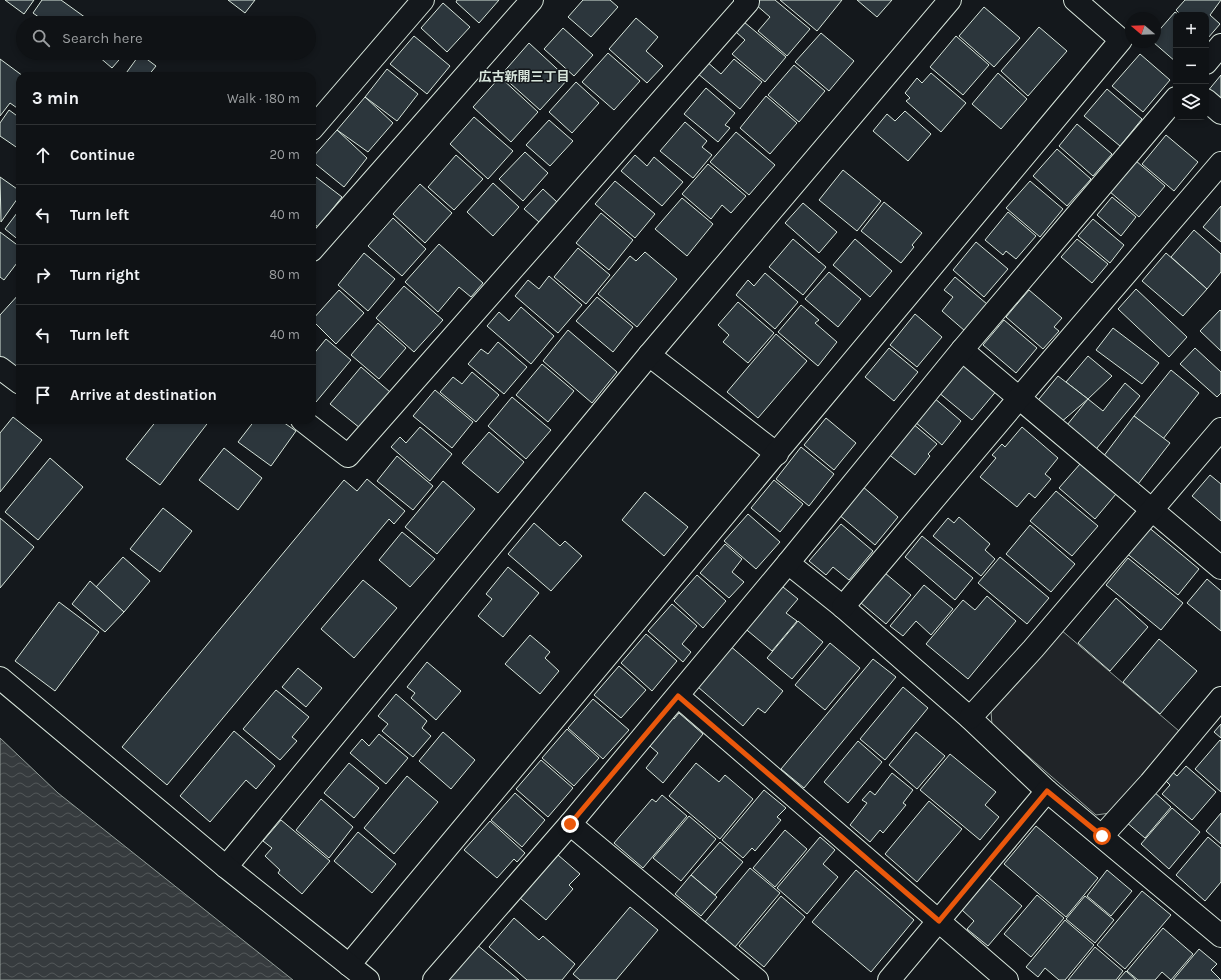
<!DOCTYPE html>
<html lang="en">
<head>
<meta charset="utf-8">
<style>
	:root { --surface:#0f1215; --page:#1d2022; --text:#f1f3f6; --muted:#9b9ea0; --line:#2f3234 }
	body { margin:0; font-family:Karla,"Noto Sans JP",sans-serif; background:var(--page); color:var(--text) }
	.controls { position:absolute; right:12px; top:12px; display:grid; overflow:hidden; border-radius:8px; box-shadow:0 2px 6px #0003 }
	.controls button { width:36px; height:36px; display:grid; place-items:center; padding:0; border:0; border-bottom:1px solid var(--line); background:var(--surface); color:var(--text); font:20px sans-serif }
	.compass { position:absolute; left:1125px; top:12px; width:36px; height:36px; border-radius:50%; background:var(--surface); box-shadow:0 2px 6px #0003; rotate:289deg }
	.stop { position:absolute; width:12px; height:12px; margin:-9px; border:3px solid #ea580c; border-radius:50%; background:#fff }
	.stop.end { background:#ea580c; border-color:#fff; box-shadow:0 1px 4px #0008 }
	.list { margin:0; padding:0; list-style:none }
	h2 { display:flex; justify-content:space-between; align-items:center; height:52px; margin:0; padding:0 16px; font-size:17px }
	h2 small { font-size:13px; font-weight:400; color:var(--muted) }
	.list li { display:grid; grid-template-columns:26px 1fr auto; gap:12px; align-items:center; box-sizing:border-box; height:60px; padding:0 16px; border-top:1px solid var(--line) }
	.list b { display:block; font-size:15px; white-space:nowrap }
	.list em { font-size:13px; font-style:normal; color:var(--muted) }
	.icon { flex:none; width:22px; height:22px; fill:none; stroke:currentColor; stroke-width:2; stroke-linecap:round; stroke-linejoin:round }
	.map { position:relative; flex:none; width:1221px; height:980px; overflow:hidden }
	.search { position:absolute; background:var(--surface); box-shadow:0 2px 6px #0003; left:16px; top:16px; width:300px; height:44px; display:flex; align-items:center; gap:10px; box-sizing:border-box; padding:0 14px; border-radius:22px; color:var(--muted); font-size:15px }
	.panel { position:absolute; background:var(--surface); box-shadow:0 2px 6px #0003; left:16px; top:72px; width:300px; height:352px; border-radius:12px }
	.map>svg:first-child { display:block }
	.park { fill:#202428; stroke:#939e99 }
	.water { fill:url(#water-waves); stroke:#939e99 }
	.building { fill:#2c363c; stroke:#d8e6dc }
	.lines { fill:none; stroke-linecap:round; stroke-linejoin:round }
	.minor-casing { stroke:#d8e6dc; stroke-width:24 }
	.tertiary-casing { stroke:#d8e6dc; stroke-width:24 }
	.minor { stroke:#14181c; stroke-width:22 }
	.tertiary { stroke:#14181c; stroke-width:22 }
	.route { stroke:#ea580c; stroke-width:5 }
	.labels { text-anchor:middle; stroke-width:3; stroke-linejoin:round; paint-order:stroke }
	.neighbourhood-label { font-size:13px; font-weight:bold; fill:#d8e6dc; stroke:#14181c }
</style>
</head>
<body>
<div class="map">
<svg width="1221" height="980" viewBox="0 0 1221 980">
	<defs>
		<pattern id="water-waves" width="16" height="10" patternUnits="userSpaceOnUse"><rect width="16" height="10" fill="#363b3e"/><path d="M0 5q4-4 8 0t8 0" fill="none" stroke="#525759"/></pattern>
	</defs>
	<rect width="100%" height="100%" fill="#14181c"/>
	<polygon class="park" points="1060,629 1179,731 1110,813 1096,815 992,725 991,711"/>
	<polygon class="water" points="0,738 58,793 293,980 0,980"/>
	<g class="building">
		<polygon points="5,0 34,0 24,14"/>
		<polygon points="42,0 61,0 93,23 47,23 33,13"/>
		<polygon points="228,0 255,0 245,13"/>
		<polygon points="457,0 499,0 479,23 456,2"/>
		<polygon points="583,0 610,0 618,7 591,37 568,17"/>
		<polygon points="759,0 775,0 810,29 787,56 758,31 770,17 755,4"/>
		<polygon points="780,0 842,0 817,31"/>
		<polygon points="857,0 892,0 877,17"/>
		<polygon points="1185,0 1221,0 1210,15 1220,24 1208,38 1206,36 1206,15 1181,15 1176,10"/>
		<polygon points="443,3 470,27 447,52 421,28"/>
		<polygon points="984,7 1020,38 994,67 959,36"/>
		<polygon points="1175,12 1179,15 1176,15 1176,62 1153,42 1155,42 1155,35"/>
		<polygon points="636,18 658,37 646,51 663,66 647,83 609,49"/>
		<polygon points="744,22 786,57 765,82 732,54 745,40 736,32"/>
		<polygon points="1039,27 1067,51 1028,96 1001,71"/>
		<polygon points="563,28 593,55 574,76 544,49"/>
		<polygon points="821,33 854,61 829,91 795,62"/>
		<polygon points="414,36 450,66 427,94 390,64"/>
		<polygon points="956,36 989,65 963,95 930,67"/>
		<polygon points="529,43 568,79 540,110 501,75"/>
		<polygon points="101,53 125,53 112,68 98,56"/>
		<polygon points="608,53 640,81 614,110 582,82"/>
		<polygon points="140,54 156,66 148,76 124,76"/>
		<polygon points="1140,54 1170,80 1143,112 1112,86"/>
		<polygon points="0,59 23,76 20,76 20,110 10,103 0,116"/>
		<polygon points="734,59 762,82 740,109 697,73 706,61 721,74"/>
		<polygon points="794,65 825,91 799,122 768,95"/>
		<polygon points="387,69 418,94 397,121 365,97"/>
		<polygon points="931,73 966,103 941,132 906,101 910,98 905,93 917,78 922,83"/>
		<polygon points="998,73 1027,99 1001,129 972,104"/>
		<polygon points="1221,75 1221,104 1207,92"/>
		<polygon points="500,77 538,112 511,142 473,107"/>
		<polygon points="576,82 599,103 572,133 549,112"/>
		<polygon points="706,88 735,113 725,125 730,128 718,142 684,114"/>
		<polygon points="1107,89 1142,119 1120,146 1084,116"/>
		<polygon points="766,96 797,123 770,154 740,128"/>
		<polygon points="365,97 393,123 368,152 337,130"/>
		<polygon points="9,110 20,118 19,149 0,136 0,123"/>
		<polygon points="905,111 931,134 908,161 873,131 887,114 895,121"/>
		<polygon points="474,117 513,151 488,179 450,144"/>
		<polygon points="549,120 573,141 550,166 526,145"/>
		<polygon points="685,122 707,141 702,147 712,155 693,178 660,151"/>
		<polygon points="1077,124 1112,154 1093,176 1059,146"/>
		<polygon points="337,130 367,158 344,187 312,161 312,158"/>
		<polygon points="736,132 775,165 749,195 710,162"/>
		<polygon points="1166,135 1198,162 1174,191 1142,164"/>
		<polygon points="1057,149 1091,179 1067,206 1033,176"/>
		<polygon points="525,152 548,173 523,201 499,179"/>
		<polygon points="456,155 483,179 454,210 428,187"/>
		<polygon points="635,155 647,166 654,157 683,182 662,206 621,171"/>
		<polygon points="1135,160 1165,186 1139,217 1109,191"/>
		<polygon points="708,164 746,196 731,213 722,205 711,219 682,194"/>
		<polygon points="843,170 881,201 857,231 819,200"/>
		<polygon points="312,174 342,197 318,227 312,222"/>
		<polygon points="0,177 20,191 20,195 1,222"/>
		<polygon points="615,181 655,214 635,238 595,204"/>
		<polygon points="1030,181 1063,209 1040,237 1006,208"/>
		<polygon points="493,183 519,207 493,236 467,212"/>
		<polygon points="420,184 452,213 425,243 393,214"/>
		<polygon points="543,189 557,202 539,222 524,209"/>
		<polygon points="1112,197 1136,217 1121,236 1097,215"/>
		<polygon points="682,198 713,224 687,256 655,229"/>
		<polygon points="884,202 922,233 912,245 914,247 901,263 861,231"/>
		<polygon points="803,203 837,232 819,253 785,223"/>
		<polygon points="1221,206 1221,242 1203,227"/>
		<polygon points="20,209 20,241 5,229"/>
		<polygon points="1008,212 1036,236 1016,259 1006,251 1003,255 985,240"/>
		<polygon points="601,213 633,240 609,270 576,243"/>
		<polygon points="393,218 426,249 402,276 368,246"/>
		<polygon points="1093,219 1124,245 1110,263 1078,236"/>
		<polygon points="1194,230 1221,254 1221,272 1207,289 1171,257"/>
		<polygon points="0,232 20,247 20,259 4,280 0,277"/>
		<polygon points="793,239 826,267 803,295 769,267"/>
		<polygon points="855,239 892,271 870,297 833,265"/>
		<polygon points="1077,239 1108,264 1092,283 1061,257"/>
		<polygon points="976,242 1008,269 984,297 953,270"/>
		<polygon points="439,244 483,283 471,297 459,287 438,312 405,282"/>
		<polygon points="578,248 610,275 586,304 554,277"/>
		<polygon points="645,252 677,279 637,327 598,294 630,256 636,261"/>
		<polygon points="364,253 395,279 368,311 338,285"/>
		<polygon points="1166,253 1207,289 1183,316 1142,281"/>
		<polygon points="829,272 861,299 838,327 805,299"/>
		<polygon points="765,273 798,302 775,329 736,295 748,280 754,286"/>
		<polygon points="549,276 582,305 558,333 515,296 528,280 539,289"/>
		<polygon points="955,277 987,304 965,331 942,311 953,297 944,290"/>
		<polygon points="404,286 443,320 414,352 376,318"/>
		<polygon points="1136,289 1187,337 1169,357 1118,309"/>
		<polygon points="339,290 364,313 336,344 312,320"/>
		<polygon points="1029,290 1062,318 1054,327 1059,331 1043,349 1006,317"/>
		<polygon points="20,293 20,361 11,371 0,361 0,315"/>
		<polygon points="597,297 633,327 613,352 576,321"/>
		<polygon points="738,302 774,333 748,363 723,342 729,335 718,325"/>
		<polygon points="801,305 819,320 815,323 837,342 818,366 778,332"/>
		<polygon points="521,307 554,336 531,364 487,326 499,312 509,321"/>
		<polygon points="1220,310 1221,311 1221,351 1200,331"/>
		<polygon points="915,314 942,337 917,367 890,345"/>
		<polygon points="1004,320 1037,348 1016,373 983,345"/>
		<polygon points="378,323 406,348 379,379 351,355"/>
		<polygon points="1113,328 1159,363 1142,384 1096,350"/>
		<polygon points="568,330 617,372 592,403 543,361"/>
		<polygon points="776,334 807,361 758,418 727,392"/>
		<polygon points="326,339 351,360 316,402 312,398 312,356"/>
		<polygon points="498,342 527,367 504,394 468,364 481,349 488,354"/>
		<polygon points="889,348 918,372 894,401 865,377"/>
		<polygon points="1195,348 1221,372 1221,393 1217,397 1180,364"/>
		<polygon points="1088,356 1112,376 1088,399 1066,382"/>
		<polygon points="964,361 998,389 972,420 938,392"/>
		<polygon points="542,364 574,391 548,422 516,395"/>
		<polygon points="361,367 390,392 360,428 330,404"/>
		<polygon points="1171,370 1199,393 1163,439 1134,416"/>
		<polygon points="472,372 499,395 476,422 440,392 453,377 462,384"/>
		<polygon points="1058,376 1088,399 1060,423 1035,404"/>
		<polygon points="1125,383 1140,396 1092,454 1063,430 1088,399 1103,411"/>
		<polygon points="435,390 473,422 452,448 413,416"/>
		<polygon points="512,397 551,430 526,459 488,426"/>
		<polygon points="933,397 961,421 942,445 914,421"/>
		<polygon points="1134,416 1170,443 1135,488 1100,461"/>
		<polygon points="13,417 42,440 0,492 0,433"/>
		<polygon points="826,418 856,443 834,470 804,445"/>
		<polygon points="157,420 210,420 160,485 126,459"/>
		<polygon points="255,420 280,420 296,431 271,466 238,442"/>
		<polygon points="912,423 937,444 928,454 930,456 915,475 887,453"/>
		<polygon points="420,427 452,454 430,481 391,447 400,437 406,443"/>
		<polygon points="1022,427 1058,458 1045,474 1051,479 1035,498 1029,493 1017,507 980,477 996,458 992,455 1002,444 1005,447"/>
		<polygon points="489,432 524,462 498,493 462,463"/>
		<polygon points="801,447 834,474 809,506 776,479"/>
		<polygon points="224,448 262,478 238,510 199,480"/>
		<polygon points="397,456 433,486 413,510 377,481"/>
		<polygon points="50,458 83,487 38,540 5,512"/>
		<polygon points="1080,464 1116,494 1095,519 1059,488"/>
		<polygon points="1210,475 1221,484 1221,521 1192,496"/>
		<polygon points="367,479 405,511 394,524 389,519 167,785 122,747 344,480 357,491"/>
		<polygon points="774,480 803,504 780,532 751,508"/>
		<polygon points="443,481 475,509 437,554 405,527"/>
		<polygon points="862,486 898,517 875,545 838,514"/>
		<polygon points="1056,491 1098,526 1072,556 1030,521"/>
		<polygon points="645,492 688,527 664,556 622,520"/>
		<polygon points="163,508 192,531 160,572 130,549"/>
		<polygon points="748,514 780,542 756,569 724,541"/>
		<polygon points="959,517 990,544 985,550 995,559 981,576 933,536 948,518 954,523"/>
		<polygon points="0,518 34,547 0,588"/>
		<polygon points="534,523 560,546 565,541 582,556 551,591 508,554"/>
		<polygon points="841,524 873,551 849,580 833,567 826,575 809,561"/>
		<polygon points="1030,525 1075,564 1051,592 1006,554"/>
		<polygon points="1147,526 1199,569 1178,595 1125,552"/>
		<polygon points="402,532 435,559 410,587 379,560"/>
		<polygon points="922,536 973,578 955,600 905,557"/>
		<polygon points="725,544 742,559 732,572 744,582 729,598 700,573"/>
		<polygon points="123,557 150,581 124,612 96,587"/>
		<polygon points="1000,557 1049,598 1027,624 978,583"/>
		<polygon points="1128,558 1183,603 1161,630 1106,585"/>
		<polygon points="508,567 539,593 503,637 478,616 492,599 486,594"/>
		<polygon points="885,573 911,595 886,624 861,603"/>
		<polygon points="697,575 726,601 703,628 674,601"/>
		<polygon points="1207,579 1221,591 1221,631 1187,603"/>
		<polygon points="363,580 397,608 354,658 321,629"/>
		<polygon points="90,581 124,612 105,632 72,604"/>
		<polygon points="924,585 953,609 931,635 916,621 903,636 890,626"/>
		<polygon points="775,587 783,587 798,599 786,613 797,621 772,651 742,626"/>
		<polygon points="987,596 1016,621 968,679 926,644 963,600 975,610"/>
		<polygon points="1116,598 1148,627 1110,671 1078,643"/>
		<polygon points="59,602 99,632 55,691 15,661"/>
		<polygon points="672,604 697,626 682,644 691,652 683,662 648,631"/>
		<polygon points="798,621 823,642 792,679 767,658"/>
		<polygon points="646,634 677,661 652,691 621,663"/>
		<polygon points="530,635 550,652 545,658 559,671 540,694 505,664"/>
		<polygon points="1159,639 1197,671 1160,714 1123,682"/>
		<polygon points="830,643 860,668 825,710 795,685"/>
		<polygon points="729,645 783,691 765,713 758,708 743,726 698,687"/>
		<polygon points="873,659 896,677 804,788 781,769"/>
		<polygon points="427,662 461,691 436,720 411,698 415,693 407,687"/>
		<polygon points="619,666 646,690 621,718 594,695"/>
		<polygon points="298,668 322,688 306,707 282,687"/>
		<polygon points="903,687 928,708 885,760 860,739"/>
		<polygon points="276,690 309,717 292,737 297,741 280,760 243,729"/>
		<polygon points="396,694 427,721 422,728 431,736 413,757 382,731 388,724 378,716"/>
		<polygon points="593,699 629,730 603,759 568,728"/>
		<polygon points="667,713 674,719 679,713 703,734 663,783 646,768 658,753 644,741"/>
		<polygon points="1221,724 1221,738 1214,732"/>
		<polygon points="567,729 599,758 574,786 542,758"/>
		<polygon points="234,731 275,766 256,789 246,780 210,822 180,796"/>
		<polygon points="443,732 475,760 451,789 419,761"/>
		<polygon points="916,732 945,756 917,789 889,765"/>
		<polygon points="379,734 408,758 386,784 350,753 362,739 369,746"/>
		<polygon points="1220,740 1221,741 1221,792 1195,769"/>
		<polygon points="858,741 882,762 848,803 824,782"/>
		<polygon points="950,754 996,792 985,805 999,817 980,840 920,790"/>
		<polygon points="541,760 573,788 548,817 516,789"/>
		<polygon points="349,763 379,788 354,818 324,793"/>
		<polygon points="696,763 719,782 725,775 753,799 720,839 669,796"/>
		<polygon points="1186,766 1216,792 1192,820 1162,794 1170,785 1163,778 1170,770 1177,776"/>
		<polygon points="892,773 913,790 903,803 906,805 883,833 880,830 870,842 850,825 867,803 862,800 870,791 875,795"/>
		<polygon points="407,776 438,802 394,854 364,828"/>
		<polygon points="764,790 786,808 777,817 781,820 755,851 752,848 743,858 722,840"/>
		<polygon points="1153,791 1171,807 1145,838 1126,822"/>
		<polygon points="515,793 545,820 522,847 491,820"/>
		<polygon points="662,795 687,816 643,868 614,843 652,799 656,802"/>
		<polygon points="321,799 353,827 329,858 296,830"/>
		<polygon points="929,801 962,829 917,882 885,854"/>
		<polygon points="1172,808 1200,832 1169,869 1141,844"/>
		<polygon points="1221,813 1221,844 1206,831"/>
		<polygon points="689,816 716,839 681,881 653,858"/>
		<polygon points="281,820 330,861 302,894 278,873 280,870 265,856 272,848 263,841"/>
		<polygon points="490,821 525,853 517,862 514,859 497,878 464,850"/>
		<polygon points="1036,826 1098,878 1066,917 1004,864"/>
		<polygon points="785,830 807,849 775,887 753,868"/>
		<polygon points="358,832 396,864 372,893 334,861"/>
		<polygon points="820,837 835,850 823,864 838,877 807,914 777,888"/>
		<polygon points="1208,837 1221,848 1221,882 1205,901 1176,875"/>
		<polygon points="720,842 743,862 715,895 691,875"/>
		<polygon points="558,855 580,874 569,885 573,889 546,920 520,898"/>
		<polygon points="750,868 780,893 735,947 705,922"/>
		<polygon points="856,870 914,920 871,972 812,922"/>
		<polygon points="1107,870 1132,891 1111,916 1087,896"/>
		<polygon points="691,875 717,897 701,916 675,894"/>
		<polygon points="989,878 1022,906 988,946 967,929 974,921 962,910"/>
		<polygon points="1142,891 1171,915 1125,969 1097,945"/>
		<polygon points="1037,895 1064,918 1031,957 1004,934"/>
		<polygon points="781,896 805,917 764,967 739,946"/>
		<polygon points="1085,896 1114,920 1095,943 1066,919"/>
		<polygon points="630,907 658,930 616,980 580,980 573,974"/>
		<polygon points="514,918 539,940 543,936 575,964 562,980 527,980 489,947"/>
		<polygon points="1065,920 1094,945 1065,980 1059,980 1045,968 1038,977 1026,967"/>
		<polygon points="1163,928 1193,954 1171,980 1162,972 1155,980 1138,980 1127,971"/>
		<polygon points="476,944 519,980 447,980"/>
		<polygon points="1095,947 1123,971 1116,980 1068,980"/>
		<polygon points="1199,949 1217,964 1211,970 1221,980 1173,980"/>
		<polygon points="1126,971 1136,980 1118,980"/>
	</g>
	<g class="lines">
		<defs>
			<g id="minor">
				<polyline points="1206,63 1221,45"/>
				<polyline points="1206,100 1221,113"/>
				<polyline points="312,129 423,0"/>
				<polyline points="312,250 532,0"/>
				<polyline points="962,350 1221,568"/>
				<polyline points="649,355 777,454"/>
				<polyline points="0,368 20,383"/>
				<polyline points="302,420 348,456 748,2 745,0"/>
				<polyline points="788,563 843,607 970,718 1047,791 1221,936"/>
				<polyline points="843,607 1020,397 1221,163"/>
				<polyline points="678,696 1007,980"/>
				<polyline points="970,718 1033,649 1221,429"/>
				<polyline points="570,824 757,980"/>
				<polyline points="1102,836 1150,783 1221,698"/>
				<polyline points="226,867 649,355 950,0"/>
				<polyline points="349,965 1121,40 1075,0"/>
				<polyline points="434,980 570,824 788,563 962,350 1176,98"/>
				<polyline points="889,980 1047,791"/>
			</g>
			<polyline id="tertiary" points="0,678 226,867 368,980"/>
		</defs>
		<use href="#minor" class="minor-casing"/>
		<use href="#tertiary" class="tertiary-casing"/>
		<use href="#minor" class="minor"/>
		<use href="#tertiary" class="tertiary"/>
	</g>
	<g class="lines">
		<polyline class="route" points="570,824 678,696 939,921 1047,791 1102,836"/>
	</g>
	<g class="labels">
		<g class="neighbourhood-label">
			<text x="524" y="81">広古新開三丁目</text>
		</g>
	</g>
</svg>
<div class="controls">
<button>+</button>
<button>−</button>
<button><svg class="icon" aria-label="layers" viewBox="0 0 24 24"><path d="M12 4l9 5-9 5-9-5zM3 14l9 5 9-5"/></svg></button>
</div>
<svg class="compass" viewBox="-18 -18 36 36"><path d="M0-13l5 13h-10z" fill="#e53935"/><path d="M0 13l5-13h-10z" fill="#9b9ea0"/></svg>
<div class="stop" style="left:1102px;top:836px"></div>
<div class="stop end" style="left:570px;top:824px"></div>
<div class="search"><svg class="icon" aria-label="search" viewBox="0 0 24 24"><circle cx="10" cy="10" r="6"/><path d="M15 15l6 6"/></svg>Search here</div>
<section class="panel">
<h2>3 min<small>Walk · 180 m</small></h2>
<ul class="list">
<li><svg class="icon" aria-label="ahead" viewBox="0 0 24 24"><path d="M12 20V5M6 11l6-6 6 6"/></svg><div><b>Continue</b></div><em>20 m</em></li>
<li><svg class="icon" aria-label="left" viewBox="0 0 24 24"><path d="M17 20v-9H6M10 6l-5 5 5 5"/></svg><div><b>Turn left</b></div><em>40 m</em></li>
<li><svg class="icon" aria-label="right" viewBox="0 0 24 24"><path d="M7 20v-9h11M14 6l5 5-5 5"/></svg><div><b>Turn right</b></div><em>80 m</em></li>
<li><svg class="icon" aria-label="left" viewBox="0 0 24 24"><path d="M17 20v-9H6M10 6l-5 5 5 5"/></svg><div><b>Turn left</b></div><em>40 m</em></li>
<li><svg class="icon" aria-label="arrive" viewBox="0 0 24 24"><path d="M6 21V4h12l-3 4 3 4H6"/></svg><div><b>Arrive at destination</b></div></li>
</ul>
</section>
</div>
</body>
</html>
